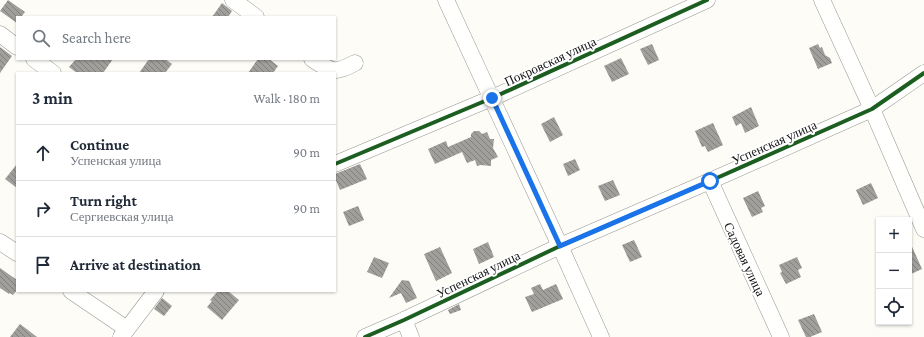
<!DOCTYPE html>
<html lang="en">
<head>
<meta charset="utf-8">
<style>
	:root { --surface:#fff; --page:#f2f2f3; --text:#1f2937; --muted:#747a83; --line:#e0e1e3 }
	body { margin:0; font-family:"Crimson Pro",serif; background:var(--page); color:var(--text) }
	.controls { position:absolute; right:12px; bottom:12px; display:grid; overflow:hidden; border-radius:0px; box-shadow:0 1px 3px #0004 }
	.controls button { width:36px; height:36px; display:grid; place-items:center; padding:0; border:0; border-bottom:1px solid var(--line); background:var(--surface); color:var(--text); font:20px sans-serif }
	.stop { position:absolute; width:12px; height:12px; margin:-9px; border:3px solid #1a73e8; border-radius:50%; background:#fff }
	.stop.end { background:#1a73e8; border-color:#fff; box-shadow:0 1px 4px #0008 }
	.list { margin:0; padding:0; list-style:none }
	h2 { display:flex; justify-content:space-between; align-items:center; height:52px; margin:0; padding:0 16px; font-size:17px }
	h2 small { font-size:13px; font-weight:400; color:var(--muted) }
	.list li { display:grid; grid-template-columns:26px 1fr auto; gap:12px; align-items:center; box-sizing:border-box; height:56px; padding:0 16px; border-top:1px solid var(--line) }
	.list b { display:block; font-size:15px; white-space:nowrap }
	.list p { margin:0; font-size:13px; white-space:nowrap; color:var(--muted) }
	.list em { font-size:13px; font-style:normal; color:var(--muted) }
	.icon { flex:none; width:22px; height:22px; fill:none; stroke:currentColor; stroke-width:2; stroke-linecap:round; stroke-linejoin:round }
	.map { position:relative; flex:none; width:924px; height:337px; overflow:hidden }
	.search { position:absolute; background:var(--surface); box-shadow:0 1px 3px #0004; left:16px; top:16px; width:320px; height:44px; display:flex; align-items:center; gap:10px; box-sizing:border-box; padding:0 14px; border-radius:0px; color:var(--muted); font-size:15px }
	.panel { position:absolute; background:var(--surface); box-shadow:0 1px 3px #0004; left:16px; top:72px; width:320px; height:220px; border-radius:0px }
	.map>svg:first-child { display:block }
	.building { fill:url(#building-back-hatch) }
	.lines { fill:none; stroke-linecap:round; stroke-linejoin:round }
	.minor-casing { stroke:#979795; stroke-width:17 }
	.minor { stroke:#fffffe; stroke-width:16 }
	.cycleway-casing { stroke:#fff; stroke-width:6 }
	.cycleway { stroke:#1b5e20; stroke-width:4 }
	.route { stroke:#1a73e8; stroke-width:5 }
	.labels { text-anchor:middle; stroke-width:4; stroke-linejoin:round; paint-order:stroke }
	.street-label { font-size:13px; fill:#111; stroke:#fff }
</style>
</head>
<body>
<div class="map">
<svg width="924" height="337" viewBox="0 0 924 337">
	<defs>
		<pattern id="building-back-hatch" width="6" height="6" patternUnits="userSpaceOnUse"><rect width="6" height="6" fill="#a19f9c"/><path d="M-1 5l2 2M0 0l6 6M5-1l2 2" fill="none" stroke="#82807e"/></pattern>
	</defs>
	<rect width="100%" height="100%" fill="#fdfcf7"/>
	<g class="building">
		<polygon points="8,0 25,12 21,17 17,17 17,23 0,11"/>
		<polygon points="222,3 232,11 228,17 212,17"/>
		<polygon points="652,44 659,60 648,65 640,49"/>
		<polygon points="818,44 820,48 822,47 825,55 830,58 832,63 818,69 809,48"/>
		<polygon points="0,47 12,56 0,73"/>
		<polygon points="621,58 629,74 612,82 604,66"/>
		<polygon points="76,59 113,59 103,73 77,73 69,67"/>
		<polygon points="149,59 165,59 172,64 165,73 139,73"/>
		<polygon points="258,59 269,59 278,66 273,73 248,73"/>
		<polygon points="751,107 759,126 745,133 741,123 736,126 732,117"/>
		<polygon points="554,117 563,135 550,142 541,124"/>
		<polygon points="713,123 723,145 708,152 705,146 702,147 695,131"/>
		<polygon points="474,131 479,131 482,134 487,132 490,139 494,139 493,148 498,157 491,160 491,166 481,165 477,166 475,160 467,163 462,152 435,164 428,149 446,141 448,147 471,137 471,134"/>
		<polygon points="575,159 580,170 568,176 563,164"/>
		<polygon points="17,164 17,188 5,179"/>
		<polygon points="360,164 367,179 340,190 335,178 335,174"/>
		<polygon points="613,180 620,195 605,201 598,186"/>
		<polygon points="871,183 878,198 863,205 856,190"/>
		<polygon points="758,191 765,206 761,208 763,212 752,217 743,198"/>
		<polygon points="358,206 364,220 349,226 343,212"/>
		<polygon points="634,240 642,257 630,262 622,245"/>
		<polygon points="909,240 922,269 909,275"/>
		<polygon points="488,242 494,257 479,264 473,249"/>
		<polygon points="440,247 452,273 436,281 424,254"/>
		<polygon points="374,257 389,263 382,278 367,272"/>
		<polygon points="797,257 802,268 798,270 801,277 786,284 780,273 782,272 779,265"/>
		<polygon points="0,268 17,280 17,290 13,295 10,293 9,294 0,288"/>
		<polygon points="402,280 409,281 417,298 406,303 401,293 389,298"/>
		<polygon points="540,284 543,290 556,284 563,299 532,312 525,297 534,294 531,288"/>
		<polygon points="218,291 228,291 239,300 222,320 207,307 212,301 210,300"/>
		<polygon points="162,298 172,306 164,316 154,309"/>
		<polygon points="459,304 461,310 450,314 448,310"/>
		<polygon points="814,314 822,332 810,337 806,337 798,320"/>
		<polygon points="20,324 37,337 10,337"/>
	</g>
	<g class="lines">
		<defs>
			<g id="minor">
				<polyline points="233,0 256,17"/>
				<polyline points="446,0 560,246 601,337"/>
				<polyline points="822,0 872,109 924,229"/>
				<polyline points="0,34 17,47"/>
				<polyline points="34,59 53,73"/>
				<path d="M 312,59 C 333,72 333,74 355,63"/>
				<polyline points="335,164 492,98 707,0"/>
				<polyline points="710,181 781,337"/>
				<polyline points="0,242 17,253"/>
				<polyline points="71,291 127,329"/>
				<polyline points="404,320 411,337"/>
				<polyline points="121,337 156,291"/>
				<polyline points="365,337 404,320 560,246 710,181 872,109 924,73"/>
			</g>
		</defs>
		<use href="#minor" class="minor-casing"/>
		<use href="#minor" class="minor"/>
		<defs>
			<g id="cycleway">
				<polyline points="335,164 492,98 707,0"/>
				<polyline points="365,337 404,320 560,246 710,181 872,109 924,73"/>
			</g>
		</defs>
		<use href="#cycleway" class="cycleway-casing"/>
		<use href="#cycleway" class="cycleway"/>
	</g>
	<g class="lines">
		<polyline class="route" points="492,98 560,246 710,181"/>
	</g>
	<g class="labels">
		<g class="street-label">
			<text transform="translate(550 61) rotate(-25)" y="5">Покровская улица</text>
			<text transform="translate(774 142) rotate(-24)" y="5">Успенская улица</text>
			<text transform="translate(745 259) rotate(65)" y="5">Садовая улица</text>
			<text transform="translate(478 274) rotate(-26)" y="5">Успенская улица</text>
		</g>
	</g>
</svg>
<div class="controls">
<button>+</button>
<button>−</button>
<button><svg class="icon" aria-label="locate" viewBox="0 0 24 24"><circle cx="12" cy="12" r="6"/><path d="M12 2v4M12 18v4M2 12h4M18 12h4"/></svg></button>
</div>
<div class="stop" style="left:710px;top:181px"></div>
<div class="stop end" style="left:492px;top:98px"></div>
<div class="search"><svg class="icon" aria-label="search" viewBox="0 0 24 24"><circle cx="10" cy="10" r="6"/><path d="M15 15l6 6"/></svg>Search here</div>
<section class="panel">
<h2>3 min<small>Walk · 180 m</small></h2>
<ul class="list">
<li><svg class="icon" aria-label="ahead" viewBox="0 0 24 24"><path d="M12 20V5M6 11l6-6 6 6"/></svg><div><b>Continue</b><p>Успенская улица</p></div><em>90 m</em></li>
<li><svg class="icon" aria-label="right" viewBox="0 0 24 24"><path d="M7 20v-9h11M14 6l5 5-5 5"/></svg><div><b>Turn right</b><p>Сергиевская улица</p></div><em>90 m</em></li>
<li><svg class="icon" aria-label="arrive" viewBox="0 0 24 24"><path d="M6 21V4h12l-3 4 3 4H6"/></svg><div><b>Arrive at destination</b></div></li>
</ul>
</section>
</div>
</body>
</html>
